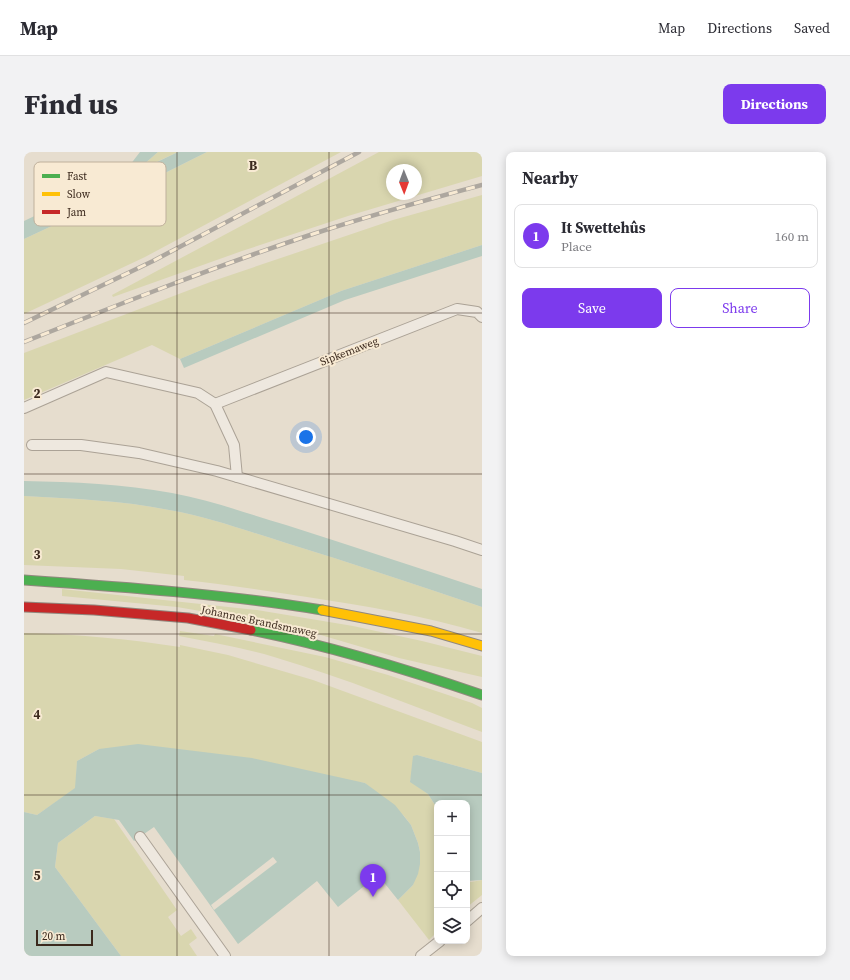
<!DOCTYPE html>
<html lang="en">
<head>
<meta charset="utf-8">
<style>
	:root { --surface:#fff; --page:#f2f2f3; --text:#2b2b33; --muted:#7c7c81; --line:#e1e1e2; --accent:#7c3aed }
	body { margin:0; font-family:"Source Serif 4",serif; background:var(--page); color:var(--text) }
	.controls { position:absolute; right:12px; bottom:12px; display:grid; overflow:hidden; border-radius:8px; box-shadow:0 2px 10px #0003 }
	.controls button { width:36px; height:36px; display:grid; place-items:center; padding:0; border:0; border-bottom:1px solid var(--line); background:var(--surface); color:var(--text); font:20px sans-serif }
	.compass { position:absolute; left:362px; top:12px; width:36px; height:36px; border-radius:50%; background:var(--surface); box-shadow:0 2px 10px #0003; rotate:179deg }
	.scale { position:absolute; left:12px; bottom:10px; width:57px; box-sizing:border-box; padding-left:4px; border:2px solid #3b291d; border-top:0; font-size:11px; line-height:14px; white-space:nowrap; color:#3b291d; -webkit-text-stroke:3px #f8ead3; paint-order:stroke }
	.you { position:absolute; left:282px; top:285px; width:14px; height:14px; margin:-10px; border:3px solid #fff; border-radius:50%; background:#1a73e8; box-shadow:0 0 0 6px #1a73e833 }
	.badge { display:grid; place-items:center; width:26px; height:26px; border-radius:50%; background:var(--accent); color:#fff; font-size:13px; font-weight:700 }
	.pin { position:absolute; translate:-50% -33px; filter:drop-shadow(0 1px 2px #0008) }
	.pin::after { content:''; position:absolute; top:21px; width:14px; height:12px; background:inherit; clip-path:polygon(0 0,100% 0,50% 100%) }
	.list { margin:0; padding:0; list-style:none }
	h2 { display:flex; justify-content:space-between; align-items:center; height:52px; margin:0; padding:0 16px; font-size:17px }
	h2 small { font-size:13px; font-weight:400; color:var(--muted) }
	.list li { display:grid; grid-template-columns:26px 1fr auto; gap:12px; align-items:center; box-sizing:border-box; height:64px; margin:0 8px 8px; padding:0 8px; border:1px solid var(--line); border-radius:8px }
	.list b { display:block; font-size:15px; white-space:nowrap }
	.list p { margin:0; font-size:13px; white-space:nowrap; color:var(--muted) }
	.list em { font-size:13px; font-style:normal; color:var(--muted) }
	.actions { display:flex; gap:8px; padding:12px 16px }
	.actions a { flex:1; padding:9px 0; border:1px solid var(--accent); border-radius:8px; text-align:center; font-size:14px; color:var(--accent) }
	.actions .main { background:var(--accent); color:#fff }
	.icon { flex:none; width:22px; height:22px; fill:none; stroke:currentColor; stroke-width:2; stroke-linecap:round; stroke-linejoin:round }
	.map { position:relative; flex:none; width:458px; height:804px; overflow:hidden; border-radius:8px }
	header { display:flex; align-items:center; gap:24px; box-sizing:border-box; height:56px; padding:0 20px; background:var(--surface); border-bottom:1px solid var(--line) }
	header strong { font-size:19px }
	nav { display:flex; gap:22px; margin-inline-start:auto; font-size:14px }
	.intro { display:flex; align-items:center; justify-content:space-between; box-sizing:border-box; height:96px; padding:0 24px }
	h1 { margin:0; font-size:28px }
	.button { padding:10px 18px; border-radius:8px; background:var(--accent); color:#fff; font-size:14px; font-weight:700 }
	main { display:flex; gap:24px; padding:0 24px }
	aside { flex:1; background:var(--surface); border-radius:8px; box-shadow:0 2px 10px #0003 }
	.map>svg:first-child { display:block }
	.green { fill:#d9d6af; fill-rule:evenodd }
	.water { fill:#b8cbbf }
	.pier { fill:#e6ddce }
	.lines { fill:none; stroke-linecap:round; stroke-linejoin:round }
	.lane-casing { stroke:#aba296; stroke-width:12 }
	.fast-casing { stroke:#91887e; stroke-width:11 }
	.slow-casing { stroke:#91887e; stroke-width:11 }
	.jam-casing { stroke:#91887e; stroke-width:11 }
	.lane { stroke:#eee8df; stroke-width:10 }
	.fast { stroke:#4caf50; stroke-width:9 }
	.slow { stroke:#ffc107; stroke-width:9 }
	.jam { stroke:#c62828; stroke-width:9 }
	.rail-casing { stroke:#ada79f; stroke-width:4.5 }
	.rail { stroke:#f8ead3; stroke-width:3; stroke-dasharray:9; stroke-linecap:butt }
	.grid { fill:none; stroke:#3b291d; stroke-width:1; stroke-opacity:0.55 }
	.labels { text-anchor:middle; stroke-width:4; stroke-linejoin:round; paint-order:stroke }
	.street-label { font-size:11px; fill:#3b291d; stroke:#f8ead3 }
	.key { fill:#f8ead3; stroke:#bfb09c; stroke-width:1 }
	.key-label { font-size:11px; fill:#3b291d }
	.grid-label { font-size:13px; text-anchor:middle; font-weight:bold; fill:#3b291d; stroke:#f8ead3; stroke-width:4; stroke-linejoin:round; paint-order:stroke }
</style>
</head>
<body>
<header>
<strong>Map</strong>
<nav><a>Map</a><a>Directions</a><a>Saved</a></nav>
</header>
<div class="intro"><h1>Find us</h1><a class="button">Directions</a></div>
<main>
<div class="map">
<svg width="458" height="804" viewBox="0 0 458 804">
	<rect width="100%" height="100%" fill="#e6ddce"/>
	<g class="green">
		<polygon points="134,0 154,0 117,17 118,14"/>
		<polygon points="183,0 317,0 121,105 0,162 0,87 139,22"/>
		<path d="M 355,0 L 458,0 L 458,24 L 324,64 L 218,99 L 89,145 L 88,143 ZM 368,18 L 392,18 L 392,42 L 368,42 Z"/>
		<polygon points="458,43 458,93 317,139 156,207 128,193 0,248 0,201 189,129 369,68"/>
		<path d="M 0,344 C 49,347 97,348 145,358 C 185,365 223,379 262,391 C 327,411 393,433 458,455 L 458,481 C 401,464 342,454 283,445 C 242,439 201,432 160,428 L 160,424 L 97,417 L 0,413 Z"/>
		<polygon points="38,437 233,458 329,474 398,489 458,504 458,525 375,506 290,481 229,468 153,455 38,444"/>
		<path d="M 156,479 L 190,484 L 191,482 L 301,505 L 364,523 L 448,551 L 458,556 L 458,580 C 389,554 321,526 250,505 C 219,496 187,490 155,484 Z"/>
		<path d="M 0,481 C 52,482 104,487 156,495 L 156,493 L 204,503 L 289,528 L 458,590 L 458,621 L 393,603 L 386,629 L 404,642 L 413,656 L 413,780 L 405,788 L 374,748 L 389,733 L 396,700 L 394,691 L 387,673 L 380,664 L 341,631 L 75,597 L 53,609 L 52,636 L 13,663 L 0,660 Z"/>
		<polygon points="71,664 90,667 153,758 144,765 157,784 167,777 173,786 165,792 173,804 97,804 31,715 34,691"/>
		<polygon points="458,728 458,743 443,755 443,729 447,730"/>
	</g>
	<g class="water">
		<polygon points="116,0 134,0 118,14 118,17 154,0 183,0 139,22 0,87 0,69 99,22"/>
		<polygon points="458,93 458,104 321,148 160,216 156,207 317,139"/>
		<path d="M 0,329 C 50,330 99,332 148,341 C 187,348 224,362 262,373 C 327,394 393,415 458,437 L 458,455 C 393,433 327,411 262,391 C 223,379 185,365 145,358 C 97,348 49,347 0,344 Z"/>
		<polygon points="114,592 228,606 341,631 371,653 387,673 394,691 396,700 396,712 394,722 389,733 374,748 354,723 314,755 293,729 214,792 130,675 110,689 95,668 71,664 34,691 31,715 97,804 0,804 0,660 13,663 51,636 53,609 75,597"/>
		<polygon points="393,603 458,621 458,728 443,729 443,651 413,651 413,656 404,642 386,630 389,604"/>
	</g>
	<polygon class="pier" points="249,705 253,710 190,758 187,753"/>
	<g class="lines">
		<defs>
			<g id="lane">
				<polyline points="191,252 433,157 453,160 458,165"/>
				<polyline points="0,256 82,220 174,241 191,252 210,293 213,325"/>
				<polyline points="8,293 57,293 115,301 193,319 431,389 458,398"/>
				<polyline points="116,685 201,804"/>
				<polyline points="443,769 458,756"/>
				<polyline points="397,804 416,789"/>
			</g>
			<g id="fast">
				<path d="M 0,428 C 100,435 200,442 298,458"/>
				<path d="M 227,478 C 306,494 382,517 458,543"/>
			</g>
			<polyline id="slow" points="298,458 407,479 458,494"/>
			<polyline id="jam" points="0,455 70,458 164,466 227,478"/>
		</defs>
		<use href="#lane" class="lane-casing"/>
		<use href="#fast" class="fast-casing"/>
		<use href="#slow" class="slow-casing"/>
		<use href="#jam" class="jam-casing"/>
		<use href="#lane" class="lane"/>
		<use href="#fast" class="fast"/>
		<use href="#slow" class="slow"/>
		<use href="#jam" class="jam"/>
		<defs>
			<g id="rail">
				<polyline points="0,171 129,109 335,0"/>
				<path d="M 0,190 C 96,152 192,114 289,82 C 345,64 402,48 458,33"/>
			</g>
		</defs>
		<use href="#rail" class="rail-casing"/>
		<use href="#rail" class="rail"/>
	</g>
	<path class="grid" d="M 153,0 L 153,804M 305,0 L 305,804M 0,161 L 458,161M 0,322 L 458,322M 0,482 L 458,482M 0,643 L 458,643"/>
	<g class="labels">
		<g class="street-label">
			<text transform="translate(325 199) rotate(-21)" y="4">Sipkemaweg</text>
			<text transform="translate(235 469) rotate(12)" y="4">Johannes Brandsmaweg</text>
		</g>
	</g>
	<rect x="10" y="10" width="132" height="64" rx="6" class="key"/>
	<rect x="18" y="22" width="18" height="4" fill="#4caf50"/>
	<rect x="18" y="40" width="18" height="4" fill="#ffc107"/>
	<rect x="18" y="58" width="18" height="4" fill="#c62828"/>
	<g class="key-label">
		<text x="43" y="28">Fast</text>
		<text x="43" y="46">Slow</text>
		<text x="43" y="64">Jam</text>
	</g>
	<g class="grid-label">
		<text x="229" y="18">B</text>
		<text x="13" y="246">2</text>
		<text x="13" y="407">3</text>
		<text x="13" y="567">4</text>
		<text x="13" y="728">5</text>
	</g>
</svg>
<div class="controls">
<button>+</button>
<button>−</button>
<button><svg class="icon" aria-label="locate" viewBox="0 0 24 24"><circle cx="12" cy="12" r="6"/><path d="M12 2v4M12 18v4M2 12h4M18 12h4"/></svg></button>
<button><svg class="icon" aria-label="layers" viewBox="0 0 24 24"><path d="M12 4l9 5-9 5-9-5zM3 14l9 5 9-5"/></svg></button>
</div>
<svg class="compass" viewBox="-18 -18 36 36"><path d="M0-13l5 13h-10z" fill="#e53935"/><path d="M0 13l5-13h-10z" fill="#7c7c81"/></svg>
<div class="scale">20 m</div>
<div class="you"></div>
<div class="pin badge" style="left:349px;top:745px">1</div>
</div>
<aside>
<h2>Nearby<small></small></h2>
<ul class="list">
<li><span class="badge">1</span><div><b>It Swettehûs</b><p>Place</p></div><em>160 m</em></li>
</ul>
<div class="actions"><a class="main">Save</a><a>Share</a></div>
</aside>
</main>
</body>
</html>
